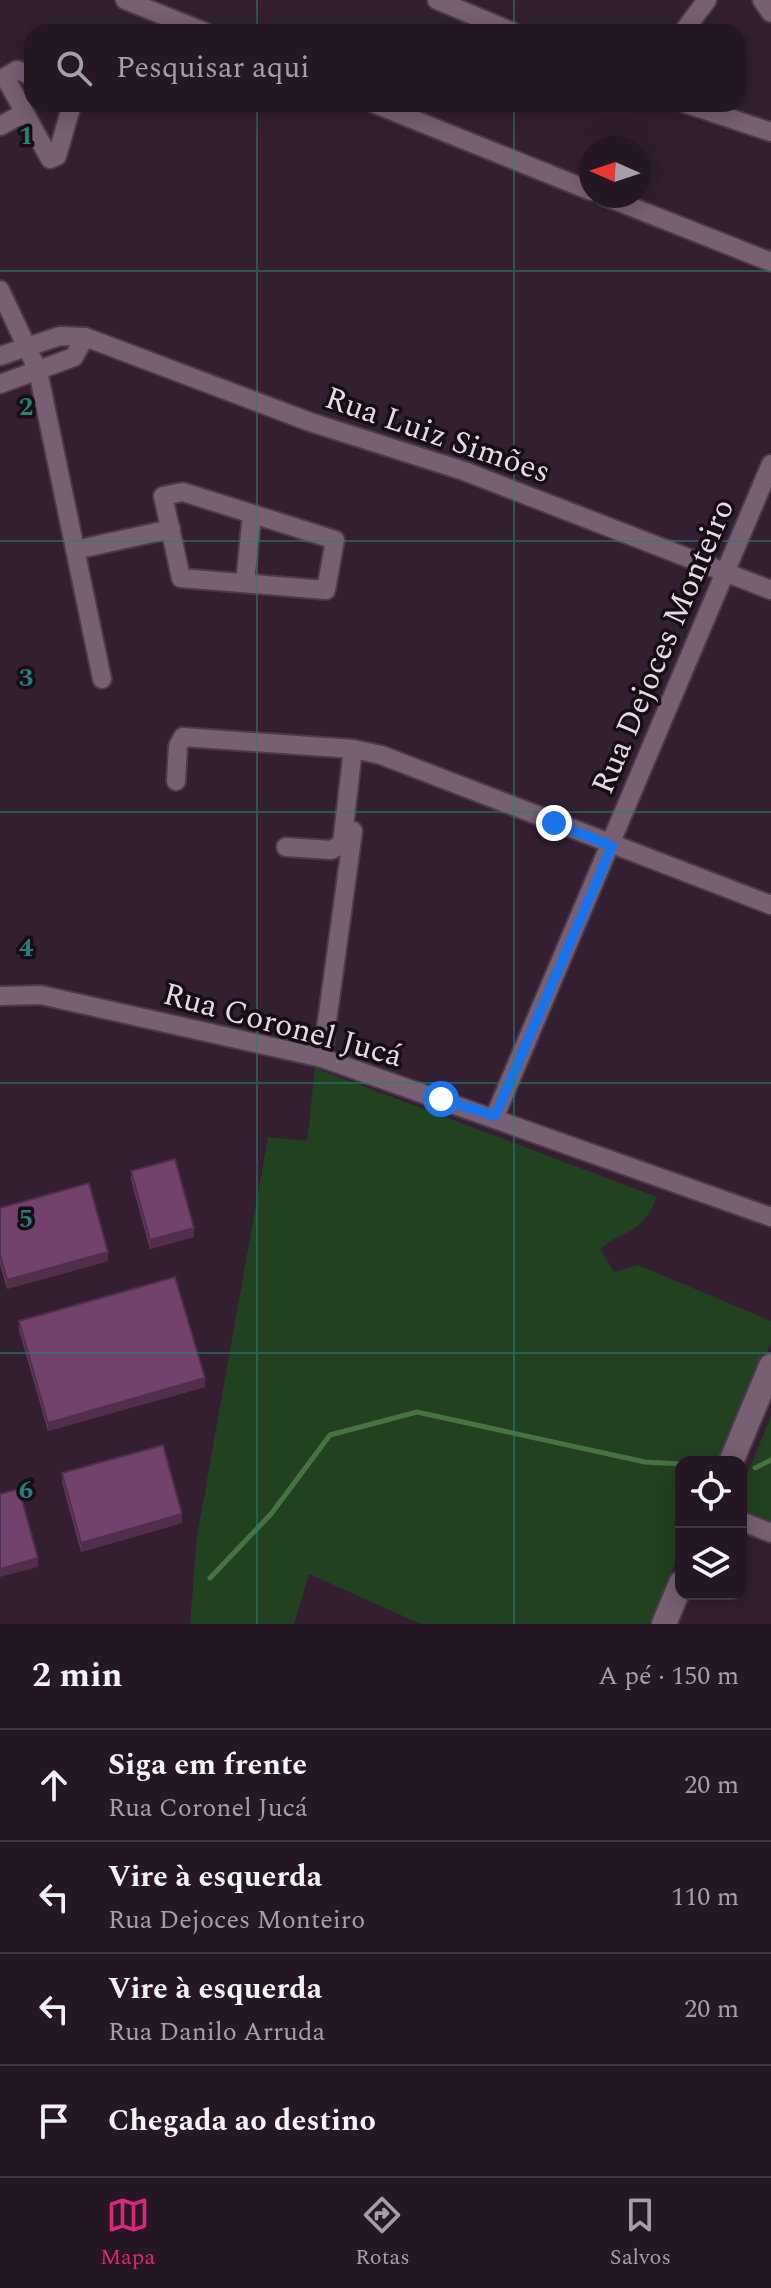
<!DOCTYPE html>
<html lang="pt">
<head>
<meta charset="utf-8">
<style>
	:root { --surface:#261725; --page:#322432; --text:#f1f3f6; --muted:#a49fa7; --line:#423642; --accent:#db2777 }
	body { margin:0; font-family:Spectral,serif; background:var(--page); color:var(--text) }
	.controls { position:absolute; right:24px; bottom:24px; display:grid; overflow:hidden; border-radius:16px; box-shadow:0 4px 20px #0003 }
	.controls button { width:72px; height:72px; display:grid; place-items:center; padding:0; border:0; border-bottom:2px solid var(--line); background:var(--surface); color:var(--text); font:40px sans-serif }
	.compass { position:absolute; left:579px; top:136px; width:72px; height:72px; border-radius:50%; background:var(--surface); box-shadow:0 4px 20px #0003; rotate:273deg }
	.stop { position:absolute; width:24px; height:24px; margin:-18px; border:6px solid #1a73e8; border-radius:50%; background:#fff }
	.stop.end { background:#1a73e8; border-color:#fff; box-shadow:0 2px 8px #0008 }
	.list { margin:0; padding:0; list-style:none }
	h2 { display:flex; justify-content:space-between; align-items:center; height:104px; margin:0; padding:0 32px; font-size:34px }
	h2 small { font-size:26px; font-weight:400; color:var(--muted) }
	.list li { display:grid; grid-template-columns:52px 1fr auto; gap:24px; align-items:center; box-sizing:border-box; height:112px; padding:0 32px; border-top:2px solid var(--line) }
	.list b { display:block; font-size:30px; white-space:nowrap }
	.list p { margin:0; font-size:26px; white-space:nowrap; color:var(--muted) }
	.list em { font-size:26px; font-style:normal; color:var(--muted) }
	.icon { flex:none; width:44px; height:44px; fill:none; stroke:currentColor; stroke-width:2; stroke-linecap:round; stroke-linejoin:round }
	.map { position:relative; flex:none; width:771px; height:1624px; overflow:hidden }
	.search { position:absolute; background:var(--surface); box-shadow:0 4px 20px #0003; left:24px; right:24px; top:24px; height:88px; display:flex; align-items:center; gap:20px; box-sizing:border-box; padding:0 28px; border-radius:24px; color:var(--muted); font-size:30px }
	.sheet { height:552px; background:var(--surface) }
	nav { display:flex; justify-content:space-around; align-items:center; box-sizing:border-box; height:112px; border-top:2px solid var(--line); background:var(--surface); font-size:22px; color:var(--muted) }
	nav a { display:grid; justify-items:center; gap:4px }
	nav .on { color:var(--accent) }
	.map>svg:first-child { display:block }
	.green { fill:#224120 }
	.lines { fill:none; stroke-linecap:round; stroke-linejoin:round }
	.stream { stroke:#467342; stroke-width:5 }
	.minor-casing { stroke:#4b3a4a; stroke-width:22 }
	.tertiary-casing { stroke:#4b3a4a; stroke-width:28 }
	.minor { stroke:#775f74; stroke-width:18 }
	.tertiary { stroke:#775f74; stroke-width:24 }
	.wall { fill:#62395e }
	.shaded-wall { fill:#502e4c }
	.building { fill:#72426d; stroke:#502e4c; stroke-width:2 }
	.route { stroke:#1a73e8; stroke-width:10 }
	.grid { fill:none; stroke:#25807a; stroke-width:2; stroke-opacity:0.55 }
	.labels { text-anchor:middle; stroke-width:7; stroke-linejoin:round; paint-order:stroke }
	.street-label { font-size:32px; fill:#e7d9e5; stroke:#160d15 }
	.grid-label { font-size:26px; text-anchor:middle; font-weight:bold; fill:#25807a; stroke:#160d15; stroke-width:7; stroke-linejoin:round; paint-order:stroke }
</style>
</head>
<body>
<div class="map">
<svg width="771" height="1624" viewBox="0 0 771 1624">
	<rect width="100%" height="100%" fill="#331f31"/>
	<g class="green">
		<path d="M 315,1068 L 657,1197 C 642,1235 627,1227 600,1249 L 614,1272 L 638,1265 L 771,1321 L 771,1343 L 719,1462 L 681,1462 L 681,1550 L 649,1624 L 421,1624 L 309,1574 L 294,1624 L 190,1624 L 197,1536 L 268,1137 L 307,1141 Z"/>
		<polygon points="771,1417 771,1530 741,1518 741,1488"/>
	</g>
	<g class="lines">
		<g class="stream">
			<polyline points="755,1468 771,1460"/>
			<polyline points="210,1578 271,1514 330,1435 417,1412 645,1462 681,1464"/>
		</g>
		<defs>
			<g id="minor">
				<polyline points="125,0 205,32"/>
				<polyline points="437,0 513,32"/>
				<polyline points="762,0 771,13"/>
				<polyline points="683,32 707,0"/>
				<polyline points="32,76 17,70 5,77 50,159 57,156 72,104"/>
				<polyline points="375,104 591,191"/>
				<polyline points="687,104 771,132"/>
				<polyline points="0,126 22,114"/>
				<polyline points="604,196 771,262"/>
				<polyline points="0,290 38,371 102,679"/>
				<polyline points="0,356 60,336 85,337 310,422 464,471 771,590"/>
				<polyline points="0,384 74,357 85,337"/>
				<polygon points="183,492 335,540 326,590 181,578 163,496"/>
				<polyline points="75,550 171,529"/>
				<polyline points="245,583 252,514"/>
				<polyline points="353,749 381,755 771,905"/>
				<polyline points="176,781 178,746 183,737 353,749 342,844 331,850 286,847"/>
				<polyline points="0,996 41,995 322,1058 771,1217"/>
				<polyline points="322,1058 353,831"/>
				<polyline points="495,1116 771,464"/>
				<polyline points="741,1521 771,1533"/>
			</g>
			<g id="tertiary">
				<polyline points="731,1462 771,1366"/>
				<polyline points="664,1624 681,1583"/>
			</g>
		</defs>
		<use href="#minor" class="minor-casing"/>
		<use href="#tertiary" class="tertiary-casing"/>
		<use href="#minor" class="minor"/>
		<use href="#tertiary" class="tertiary"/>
	</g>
	<g class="wall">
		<polygon points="131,1171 194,1237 150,1249 131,1180"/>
		<polygon points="0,1208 108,1261 7,1289 0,1264"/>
		<polygon points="19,1321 205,1387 48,1431 19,1330"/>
		<polygon points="62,1473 182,1523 81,1552 62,1482"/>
	</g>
	<g class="shaded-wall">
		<polygon points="194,1228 194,1237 150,1249 150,1240"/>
		<polygon points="108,1252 108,1261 7,1289 7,1280"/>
		<polygon points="205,1378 205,1387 48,1431 48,1423"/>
		<polygon points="182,1514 182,1523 81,1552 81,1543"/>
		<polygon points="38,1558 38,1567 0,1577 0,1569"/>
	</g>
	<g class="building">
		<polygon points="175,1159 194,1228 150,1240 131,1171"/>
		<polygon points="89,1183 108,1252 7,1280 0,1255 0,1208"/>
		<polygon points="175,1277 205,1378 48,1423 19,1321"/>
		<polygon points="163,1445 182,1514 81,1543 62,1473"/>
		<polygon points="19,1489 38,1558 0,1569 0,1494"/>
	</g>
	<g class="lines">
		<polyline class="route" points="441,1099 495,1116 612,846 554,823"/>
	</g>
	<path class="grid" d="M 257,0 L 257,32M 514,0 L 514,32M 257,104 L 257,1624M 514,104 L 514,1624M 0,271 L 771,271M 0,541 L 771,541M 0,812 L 771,812M 0,1083 L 771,1083M 0,1353 L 771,1353"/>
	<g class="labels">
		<g class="street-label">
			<text transform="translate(438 434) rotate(19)" y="11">Rua Luiz Simões</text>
			<text transform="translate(662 646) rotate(-67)" y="11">Rua Dejoces Monteiro</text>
			<text transform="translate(283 1024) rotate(15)" y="11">Rua Coronel Jucá</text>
		</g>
	</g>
	<g class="grid-label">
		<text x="26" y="144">1</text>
		<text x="26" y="415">2</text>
		<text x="26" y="686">3</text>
		<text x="26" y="956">4</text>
		<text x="26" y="1227">5</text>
		<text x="26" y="1498">6</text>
	</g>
</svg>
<div class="controls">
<button><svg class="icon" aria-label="locate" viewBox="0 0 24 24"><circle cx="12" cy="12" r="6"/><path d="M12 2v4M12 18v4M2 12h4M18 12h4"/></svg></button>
<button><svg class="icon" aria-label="layers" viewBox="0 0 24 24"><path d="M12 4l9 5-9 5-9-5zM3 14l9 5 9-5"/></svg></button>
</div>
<svg class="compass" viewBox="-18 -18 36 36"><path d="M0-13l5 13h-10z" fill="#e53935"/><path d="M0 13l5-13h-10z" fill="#a49fa7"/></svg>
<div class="stop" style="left:441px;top:1099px"></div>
<div class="stop end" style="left:554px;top:823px"></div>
<div class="search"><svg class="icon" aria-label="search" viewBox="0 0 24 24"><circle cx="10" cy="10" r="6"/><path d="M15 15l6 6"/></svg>Pesquisar aqui</div>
</div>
<section class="sheet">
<h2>2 min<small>A pé · 150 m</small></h2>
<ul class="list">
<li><svg class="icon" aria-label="ahead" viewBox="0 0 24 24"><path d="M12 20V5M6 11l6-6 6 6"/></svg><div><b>Siga em frente</b><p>Rua Coronel Jucá</p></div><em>20 m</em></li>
<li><svg class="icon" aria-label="left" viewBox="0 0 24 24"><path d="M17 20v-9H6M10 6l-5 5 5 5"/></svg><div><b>Vire à esquerda</b><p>Rua Dejoces Monteiro</p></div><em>110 m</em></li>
<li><svg class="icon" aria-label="left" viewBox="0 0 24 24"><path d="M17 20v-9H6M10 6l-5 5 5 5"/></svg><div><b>Vire à esquerda</b><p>Rua Danilo Arruda</p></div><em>20 m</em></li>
<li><svg class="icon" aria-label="arrive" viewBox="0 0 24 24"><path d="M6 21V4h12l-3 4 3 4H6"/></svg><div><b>Chegada ao destino</b></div></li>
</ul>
</section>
<nav>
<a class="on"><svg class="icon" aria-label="map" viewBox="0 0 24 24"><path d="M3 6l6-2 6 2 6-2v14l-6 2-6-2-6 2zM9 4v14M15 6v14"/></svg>Mapa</a>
<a><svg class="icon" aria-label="directions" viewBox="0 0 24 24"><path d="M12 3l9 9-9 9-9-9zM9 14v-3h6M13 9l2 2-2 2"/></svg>Rotas</a>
<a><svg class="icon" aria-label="saved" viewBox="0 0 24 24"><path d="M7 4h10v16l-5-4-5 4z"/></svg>Salvos</a>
</nav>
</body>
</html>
